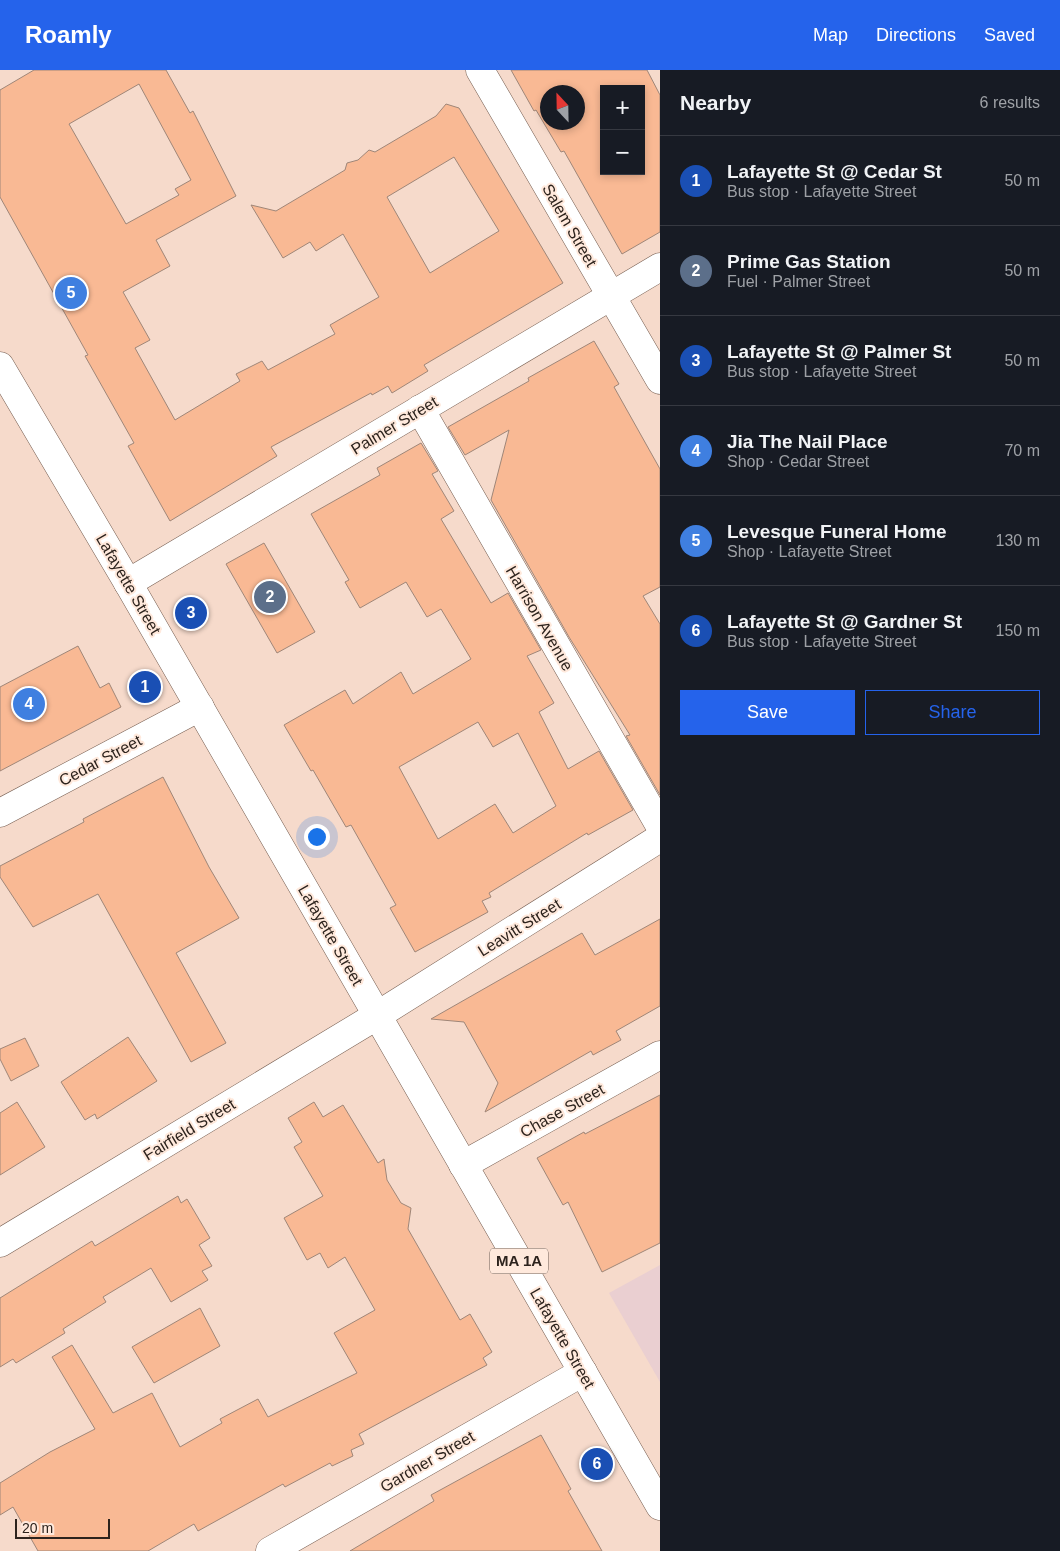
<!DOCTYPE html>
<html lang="en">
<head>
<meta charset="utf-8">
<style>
	:root { --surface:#171b24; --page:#242831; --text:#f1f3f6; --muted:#9ea1a6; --line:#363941; --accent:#2563eb }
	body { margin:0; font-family:Helvetica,sans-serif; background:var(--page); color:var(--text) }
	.controls { position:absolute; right:15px; top:15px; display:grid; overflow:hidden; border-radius:0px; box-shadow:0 2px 8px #0003 }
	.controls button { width:45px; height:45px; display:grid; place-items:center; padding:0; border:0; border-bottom:1px solid var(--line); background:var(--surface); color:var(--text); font:25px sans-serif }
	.compass { position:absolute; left:540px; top:15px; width:45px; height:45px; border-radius:50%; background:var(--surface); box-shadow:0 2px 8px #0003; rotate:338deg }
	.scale { position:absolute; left:15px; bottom:12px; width:95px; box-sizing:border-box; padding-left:5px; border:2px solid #2d231d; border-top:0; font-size:14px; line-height:18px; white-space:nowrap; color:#2d231d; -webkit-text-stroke:4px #ffe9dc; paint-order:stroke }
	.you { position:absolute; left:316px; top:766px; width:18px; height:18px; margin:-12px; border:4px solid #fff; border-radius:50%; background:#1a73e8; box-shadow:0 0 0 8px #1a73e833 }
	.badge { display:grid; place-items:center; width:32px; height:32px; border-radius:50%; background:var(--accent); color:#fff; font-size:16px; font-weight:700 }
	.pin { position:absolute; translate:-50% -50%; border:2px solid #fff; box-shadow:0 1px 5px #0006 }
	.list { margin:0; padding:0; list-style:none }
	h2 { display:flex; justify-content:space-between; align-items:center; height:65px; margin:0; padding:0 20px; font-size:21px }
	h2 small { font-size:16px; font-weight:400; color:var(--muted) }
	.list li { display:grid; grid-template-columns:32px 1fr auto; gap:15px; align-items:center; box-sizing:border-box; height:90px; padding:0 20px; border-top:1px solid var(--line) }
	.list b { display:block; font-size:19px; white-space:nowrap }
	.list p { margin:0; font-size:16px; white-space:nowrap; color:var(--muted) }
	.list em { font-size:16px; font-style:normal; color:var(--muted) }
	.actions { display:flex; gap:10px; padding:15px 20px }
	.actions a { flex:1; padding:11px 0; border:1px solid var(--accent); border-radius:0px; text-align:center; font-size:18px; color:var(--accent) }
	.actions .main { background:var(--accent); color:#fff }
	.map { position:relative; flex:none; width:660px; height:1481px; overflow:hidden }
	header { display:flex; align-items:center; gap:30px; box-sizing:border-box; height:70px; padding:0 25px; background:var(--accent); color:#fff }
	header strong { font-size:24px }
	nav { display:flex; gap:28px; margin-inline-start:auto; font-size:18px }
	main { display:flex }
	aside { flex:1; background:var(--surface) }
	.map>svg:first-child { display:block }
	.education { fill:#eacfd1 }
	.building { fill:#f9b994; stroke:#9f8678; fill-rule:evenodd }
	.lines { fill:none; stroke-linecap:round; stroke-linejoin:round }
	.street-casing { stroke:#765e51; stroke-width:29 }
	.highway-casing { stroke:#765e51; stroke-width:29 }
	.street { stroke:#fff; stroke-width:28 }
	.highway { stroke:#fff; stroke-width:28 }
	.labels { text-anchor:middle; stroke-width:4; stroke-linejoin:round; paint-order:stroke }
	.shield { fill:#ffe9dc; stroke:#6c5e56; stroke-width:1 }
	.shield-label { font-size:15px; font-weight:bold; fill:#2d231d }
	.street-label { font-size:16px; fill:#2d231d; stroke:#ffe9dc }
</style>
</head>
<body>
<header>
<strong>Roamly</strong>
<nav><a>Map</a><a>Directions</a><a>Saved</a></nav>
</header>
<main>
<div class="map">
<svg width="660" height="1481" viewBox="0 0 660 1481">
	<rect width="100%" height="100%" fill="#f6dacb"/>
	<polygon class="education" points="660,1195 660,1312 609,1223"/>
	<g class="building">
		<path d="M 34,0 L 166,0 L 190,43 L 193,41 L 236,126 L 156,170 L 170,196 L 123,222 L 150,270 L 135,278 L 175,350 L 240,311 L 236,304 L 262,291 L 268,300 L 335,264 L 330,255 L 379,227 L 343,164 L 316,181 L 310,172 L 283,188 L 251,135 L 276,141 L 345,100 L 347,93 L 358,90 L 369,80 L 375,82 L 436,46 L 446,34 L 459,38 L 563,213 L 424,295 L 428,301 L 392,323 L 388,316 L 372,325 L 371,323 L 271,377 L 277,386 L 170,451 L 128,376 L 134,373 L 85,286 L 88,285 L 0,127 L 0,20 ZM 139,14 L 191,110 L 175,119 L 179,125 L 126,154 L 69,54 ZM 454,87 L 499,161 L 430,203 L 387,127 Z"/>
		<path d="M 511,0 L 647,0 L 660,25 L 660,162 L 622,184 L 564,81 L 561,82 L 536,40 L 534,41 ZM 604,19 L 641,19 L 641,101 L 604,101 ZM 548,22 L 578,22 L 578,52 L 548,52 Z"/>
		<polygon points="594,271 619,314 614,317 660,399 660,517 643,526 660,554 660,725 626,666 630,665 569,567 491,430 509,360 465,385 448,357 529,311 528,308"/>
		<path d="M 421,373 L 438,401 L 432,404 L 454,441 L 441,449 L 491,533 L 508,523 L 541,580 L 527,586 L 554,633 L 539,642 L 568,699 L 599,681 L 633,740 L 588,765 L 587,763 L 489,823 L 491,827 L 482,831 L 488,842 L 415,882 L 390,838 L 396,835 L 351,755 L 346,757 L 313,700 L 311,701 L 284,655 L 345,620 L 353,634 L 401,602 L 413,624 L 471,589 L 441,539 L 427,547 L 406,512 L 360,538 L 345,512 L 349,510 L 311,444 L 380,405 L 377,398 ZM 478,652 L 493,677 L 518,663 L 556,736 L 513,763 L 495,734 L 438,769 L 399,697 Z"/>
		<polygon points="264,473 315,562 277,583 226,494"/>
		<polygon points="78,576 100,618 109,613 121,637 0,701 0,617"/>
		<polygon points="163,707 209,797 239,848 176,883 226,973 191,992 98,824 33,857 0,807 0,796 84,752 83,749"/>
		<polygon points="660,849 660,936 616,961 621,970 593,985 591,981 485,1042 498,1013 464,952 431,949 582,863 595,885"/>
		<polygon points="128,967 157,1011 97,1049 95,1044 85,1050 61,1012"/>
		<polygon points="25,968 39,996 11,1011 0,989 0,979"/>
		<polygon points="660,1025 660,1173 602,1202 568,1132 563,1135 537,1088 584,1062 585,1064"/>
		<polygon points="17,1032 45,1077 0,1105 0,1043"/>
		<polygon points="314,1032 323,1047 343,1035 378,1093 384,1089 387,1110 401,1133 411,1138 408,1159 460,1250 470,1244 492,1282 483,1288 487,1295 359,1364 364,1374 351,1380 353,1386 332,1396 330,1393 285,1417 283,1414 198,1461 194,1454 148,1481 38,1481 13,1437 0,1445 0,1413 50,1382 95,1359 52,1287 72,1275 113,1343 152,1323 180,1377 222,1353 220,1349 258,1329 268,1347 357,1303 334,1263 375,1240 345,1187 328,1198 320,1183 307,1190 284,1148 323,1126 294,1077 302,1072 288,1048"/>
		<polygon points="178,1126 181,1133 187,1129 210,1168 199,1175 212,1196 202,1201 208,1210 171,1232 151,1198 103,1227 106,1232 63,1259 65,1263 16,1293 13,1289 0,1297 0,1228 92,1171 95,1176"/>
		<polygon points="200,1238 220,1276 154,1313 132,1277"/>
		<polygon points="541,1365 571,1419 568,1421 602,1481 350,1481 434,1431 431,1425"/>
	</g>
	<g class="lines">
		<defs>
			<g id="street">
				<polyline points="480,0 660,310"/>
				<polyline points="420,339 660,756"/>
				<polyline points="128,513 660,197"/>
				<polyline points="0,743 200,637"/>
				<polyline points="463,1095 660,985"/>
				<polyline points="0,1173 378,945 660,768"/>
				<polyline points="270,1481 583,1302"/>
			</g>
			<polyline id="highway" points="0,296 128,513 660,1436"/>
		</defs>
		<use href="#street" class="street-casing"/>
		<use href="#highway" class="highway-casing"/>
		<use href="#street" class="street"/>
		<use href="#highway" class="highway"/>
	</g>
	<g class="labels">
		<rect class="shield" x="490" y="1178.5" width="58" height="25" rx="4"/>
		<g class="shield-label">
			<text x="519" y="1196">MA 1A</text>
		</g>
		<g class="street-label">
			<text transform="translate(570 155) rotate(60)" y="6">Salem Street</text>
			<text transform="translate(394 355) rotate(-31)" y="6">Palmer Street</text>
			<text transform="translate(129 514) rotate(60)" y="6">Lafayette Street</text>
			<text transform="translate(540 548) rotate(60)" y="6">Harrison Avenue</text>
			<text transform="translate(100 690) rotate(-28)" y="6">Cedar Street</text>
			<text transform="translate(519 857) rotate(-32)" y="6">Leavitt Street</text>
			<text transform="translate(331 865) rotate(60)" y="6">Lafayette Street</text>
			<text transform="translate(562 1040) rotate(-29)" y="6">Chase Street</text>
			<text transform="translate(189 1059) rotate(-31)" y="6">Fairfield Street</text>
			<text transform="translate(563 1268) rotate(60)" y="6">Lafayette Street</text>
			<text transform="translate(427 1391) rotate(-30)" y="6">Gardner Street</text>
		</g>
	</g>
</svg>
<div class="controls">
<button>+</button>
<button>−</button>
</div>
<svg class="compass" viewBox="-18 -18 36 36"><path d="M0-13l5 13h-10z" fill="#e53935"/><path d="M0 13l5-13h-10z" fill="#9ea1a6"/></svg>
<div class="scale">20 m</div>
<div class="you"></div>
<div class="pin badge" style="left:145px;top:617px;background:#1a4fb4">1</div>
<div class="pin badge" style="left:270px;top:527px;background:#5c6f8a">2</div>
<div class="pin badge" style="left:191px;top:543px;background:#1a4fb4">3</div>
<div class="pin badge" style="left:29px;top:634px;background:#3f7fe0">4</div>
<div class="pin badge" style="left:71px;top:223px;background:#3f7fe0">5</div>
<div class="pin badge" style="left:597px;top:1394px;background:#1a4fb4">6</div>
</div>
<aside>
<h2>Nearby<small>6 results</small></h2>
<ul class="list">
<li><span class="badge" style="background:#1a4fb4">1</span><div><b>Lafayette St @ Cedar St</b><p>Bus stop · Lafayette Street</p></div><em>50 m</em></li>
<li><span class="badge" style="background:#5c6f8a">2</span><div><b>Prime Gas Station</b><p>Fuel · Palmer Street</p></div><em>50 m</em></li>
<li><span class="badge" style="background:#1a4fb4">3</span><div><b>Lafayette St @ Palmer St</b><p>Bus stop · Lafayette Street</p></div><em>50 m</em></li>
<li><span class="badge" style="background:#3f7fe0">4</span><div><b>Jia The Nail Place</b><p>Shop · Cedar Street</p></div><em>70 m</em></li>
<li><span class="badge" style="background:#3f7fe0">5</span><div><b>Levesque Funeral Home</b><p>Shop · Lafayette Street</p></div><em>130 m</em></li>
<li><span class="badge" style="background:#1a4fb4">6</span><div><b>Lafayette St @ Gardner St</b><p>Bus stop · Lafayette Street</p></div><em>150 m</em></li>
</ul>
<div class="actions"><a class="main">Save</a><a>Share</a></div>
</aside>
</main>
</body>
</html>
